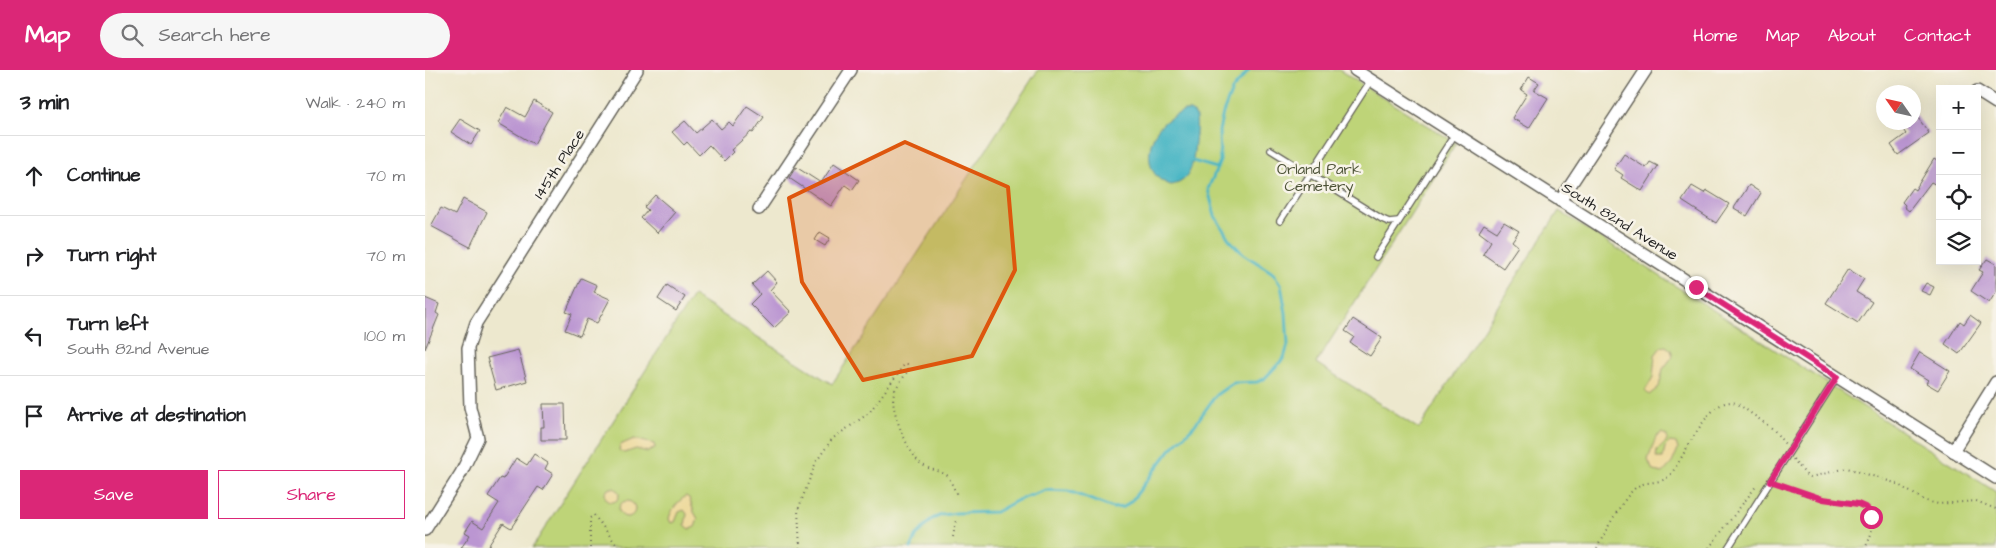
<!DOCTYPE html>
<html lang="en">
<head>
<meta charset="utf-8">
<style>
	:root { --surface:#fff; --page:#f6f6f6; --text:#202124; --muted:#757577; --line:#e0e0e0; --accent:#db2777 }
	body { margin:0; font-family:"Architects Daughter",sans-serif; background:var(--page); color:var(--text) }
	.controls { position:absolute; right:15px; top:15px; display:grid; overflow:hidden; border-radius:0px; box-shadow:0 5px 20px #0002 }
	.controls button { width:45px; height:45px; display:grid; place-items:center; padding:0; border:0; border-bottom:1px solid var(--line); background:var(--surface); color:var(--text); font:25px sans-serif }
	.compass { position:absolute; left:1451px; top:15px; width:45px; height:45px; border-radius:50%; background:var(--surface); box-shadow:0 5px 20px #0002; rotate:304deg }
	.stop { position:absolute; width:15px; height:15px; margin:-11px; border:4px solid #db2777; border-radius:50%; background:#fff }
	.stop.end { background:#db2777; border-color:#fff; box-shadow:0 1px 5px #0008 }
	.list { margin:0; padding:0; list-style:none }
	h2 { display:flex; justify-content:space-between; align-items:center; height:65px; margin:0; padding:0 20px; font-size:21px }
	h2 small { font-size:16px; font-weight:400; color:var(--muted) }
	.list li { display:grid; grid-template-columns:32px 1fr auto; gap:15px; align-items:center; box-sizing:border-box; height:80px; padding:0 20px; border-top:1px solid var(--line) }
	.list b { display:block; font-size:19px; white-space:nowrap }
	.list p { margin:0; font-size:16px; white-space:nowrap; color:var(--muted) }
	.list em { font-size:16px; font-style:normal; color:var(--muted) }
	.actions { display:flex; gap:10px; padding:15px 20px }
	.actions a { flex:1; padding:11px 0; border:1px solid var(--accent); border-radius:0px; text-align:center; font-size:18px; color:var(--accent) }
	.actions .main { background:var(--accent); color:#fff }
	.icon { flex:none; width:28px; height:28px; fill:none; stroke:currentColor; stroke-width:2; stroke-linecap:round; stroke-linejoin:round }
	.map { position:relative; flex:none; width:1571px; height:478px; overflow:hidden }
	header { display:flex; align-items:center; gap:30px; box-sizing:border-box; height:70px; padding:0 25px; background:var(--accent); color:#fff }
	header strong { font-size:24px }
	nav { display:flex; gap:28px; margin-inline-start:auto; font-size:18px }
	.search { width:350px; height:45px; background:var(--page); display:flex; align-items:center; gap:12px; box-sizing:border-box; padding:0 18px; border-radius:28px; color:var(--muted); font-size:19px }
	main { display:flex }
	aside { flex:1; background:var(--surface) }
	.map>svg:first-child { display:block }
	.green { fill:#bed478; stroke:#6d784a }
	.sand { fill:#eeda9e; stroke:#857b5d }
	.water { fill:#49b6c4; stroke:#326970 }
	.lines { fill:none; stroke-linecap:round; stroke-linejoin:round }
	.stream { stroke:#49b6c4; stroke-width:3 }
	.building { fill:#bb96d2 }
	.service-casing { stroke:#65635a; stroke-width:8 }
	.minor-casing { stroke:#65635a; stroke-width:14 }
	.path { stroke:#65635a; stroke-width:2; stroke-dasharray:1 4; stroke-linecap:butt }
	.service { stroke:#fff; stroke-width:5.5 }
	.minor { stroke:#fff; stroke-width:11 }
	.route { stroke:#db2777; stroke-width:6 }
	.marked { fill:#de560d; fill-opacity:0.2; stroke:#de560d; stroke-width:4; stroke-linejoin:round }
	.labels { text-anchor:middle; stroke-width:5; stroke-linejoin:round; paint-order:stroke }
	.street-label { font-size:15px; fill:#1c1c1c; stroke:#f7f3e8 }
	.park-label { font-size:15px; fill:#4d5338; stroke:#f7f3e8 }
</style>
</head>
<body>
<header>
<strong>Map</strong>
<div class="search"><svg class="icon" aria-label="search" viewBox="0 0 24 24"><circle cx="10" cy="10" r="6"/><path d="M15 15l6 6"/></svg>Search here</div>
<nav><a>Home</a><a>Map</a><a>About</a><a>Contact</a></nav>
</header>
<main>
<aside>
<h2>3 min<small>Walk · 240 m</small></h2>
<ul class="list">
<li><svg class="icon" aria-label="ahead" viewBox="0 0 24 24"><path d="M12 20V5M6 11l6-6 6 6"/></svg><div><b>Continue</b></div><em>70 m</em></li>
<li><svg class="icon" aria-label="right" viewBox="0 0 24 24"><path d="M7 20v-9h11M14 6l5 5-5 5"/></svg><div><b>Turn right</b></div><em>70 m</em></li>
<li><svg class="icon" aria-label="left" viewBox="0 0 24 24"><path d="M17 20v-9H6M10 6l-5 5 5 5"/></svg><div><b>Turn left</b><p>South 82nd Avenue</p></div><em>100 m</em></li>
<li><svg class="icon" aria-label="arrive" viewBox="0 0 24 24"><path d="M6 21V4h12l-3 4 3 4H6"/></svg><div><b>Arrive at destination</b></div></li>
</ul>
<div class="actions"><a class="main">Save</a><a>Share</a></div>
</aside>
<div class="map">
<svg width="1571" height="478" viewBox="0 0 1571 478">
	<rect width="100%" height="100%" fill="#f7f3e8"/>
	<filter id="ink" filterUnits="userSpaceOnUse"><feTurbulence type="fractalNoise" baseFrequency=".02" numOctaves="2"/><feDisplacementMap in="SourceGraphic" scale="10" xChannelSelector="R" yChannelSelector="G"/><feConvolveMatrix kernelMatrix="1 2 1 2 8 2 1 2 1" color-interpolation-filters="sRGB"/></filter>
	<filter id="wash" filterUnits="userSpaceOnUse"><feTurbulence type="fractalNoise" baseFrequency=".0096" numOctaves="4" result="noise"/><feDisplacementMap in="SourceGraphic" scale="20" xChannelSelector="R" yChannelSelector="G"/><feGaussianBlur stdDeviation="1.12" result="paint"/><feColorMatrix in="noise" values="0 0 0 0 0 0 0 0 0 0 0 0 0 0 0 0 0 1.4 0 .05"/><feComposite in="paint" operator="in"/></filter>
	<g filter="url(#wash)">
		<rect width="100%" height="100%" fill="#ede8ce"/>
		<polygon class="green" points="613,0 914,0 1031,73 891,293 994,359 1134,141 1571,422 1571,478 107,478 268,226 407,314"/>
		<g class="sand">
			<polygon points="1241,276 1246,280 1248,286 1238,299 1234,317 1224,325 1220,321 1228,307 1230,285 1236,277"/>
			<polygon points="1237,363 1242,366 1242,371 1232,381 1231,388 1238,388 1240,377 1245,372 1251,373 1253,379 1247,393 1238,403 1228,401 1223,390 1231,367"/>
			<polygon points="209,369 229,374 230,378 223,382 211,379 199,383 194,380 195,375"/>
			<circle cx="187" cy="425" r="7"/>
			<path d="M 261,426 L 264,428 L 269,442 L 273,449 L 270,457 L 265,459 L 260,455 L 262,444 L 259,440 L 254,442 L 250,452 L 246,453 L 244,449 C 245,441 254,430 261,426 Z"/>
			<circle cx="202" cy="439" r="8"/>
		</g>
		<path class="water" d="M 759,41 L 765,41 L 770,44 L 771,48 C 772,57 771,64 770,73 C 768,90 768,112 746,115 C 722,108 720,82 731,62 C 737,52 748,46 759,41 Z"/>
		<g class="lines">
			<g class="stream">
				<polyline points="764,90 792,98"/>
				<polyline points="486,478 492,465 507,449 517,445 531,443 571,442 593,430 621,420 643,421 688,438 699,437 708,429 745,380 769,356 791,325 808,313 832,312 839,309 859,288 863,275 861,243 856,215 848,203 817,183 804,169 790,146 783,119 795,91 794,61 798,43 807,20 824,0"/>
			</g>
		</g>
		<g id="blocks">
			<g class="building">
				<polygon points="1104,7 1114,13 1109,20 1123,28 1104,58 1087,48 1102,24 1096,20"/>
				<polygon points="109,31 127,42 109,74 73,53 82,37 100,47"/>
				<polygon points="322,36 339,47 328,63 326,62 306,80 308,82 299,91 284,75 274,85 262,72 259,75 247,62 260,51 271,63 287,49 296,59 304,52 308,56"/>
				<polygon points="1488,41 1504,63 1473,85 1466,75 1481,64 1476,57 1482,52 1488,52"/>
				<polygon points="35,49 55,61 46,75 26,62"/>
				<polygon points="1199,84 1221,98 1225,92 1233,96 1217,121 1196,108 1198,105 1189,99"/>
				<polygon points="1509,89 1515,93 1515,117 1506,112 1484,141 1479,137 1480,135 1477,132 1487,118 1490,120"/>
				<polygon points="409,93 434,110 427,120 420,115 406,136 364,108 371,97 396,113"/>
				<polygon points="1324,115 1336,123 1322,146 1309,138"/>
				<polygon points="1267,116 1279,123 1281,120 1304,134 1291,153 1257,131"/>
				<polygon points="230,125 250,142 232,163 216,148 223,140 219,137"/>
				<polygon points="38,129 62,142 45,177 6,156 16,138 30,145"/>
				<polygon points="1079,152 1094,161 1087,171 1093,176 1078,198 1058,184 1066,171 1054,162 1059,154 1072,162"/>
				<polygon points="395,162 405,168 400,176 390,170"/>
				<polygon points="1562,189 1571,194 1571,222 1564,233 1546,221 1558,202 1554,200"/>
				<polygon points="1423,199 1439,209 1431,222 1447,232 1433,253 1401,233"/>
				<polygon points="342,201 352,212 345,220 366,242 349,258 325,234 335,224 327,215"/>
				<polygon points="156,208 172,215 169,222 185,229 172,253 162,249 155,266 140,260 147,244 141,242"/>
				<polygon points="1501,213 1509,217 1505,225 1496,221"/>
				<polygon points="242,215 260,227 251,241 233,229"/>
				<polygon points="0,228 14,234 11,243 14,245 0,279"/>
				<polygon points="1545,245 1556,253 1534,284 1520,274 1535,251 1539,254"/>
				<polygon points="928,249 957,268 945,286 925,273 929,267 920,261"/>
				<polygon points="93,280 102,311 71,320 62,288"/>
				<polygon points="1495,282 1525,301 1513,320 1501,313 1503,310 1485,299"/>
				<polygon points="118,334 140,334 141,370 116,370 116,357 119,357"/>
				<polygon points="109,384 123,393 120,399 128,404 118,420 113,417 86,458 78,453 62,478 36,478 45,465 40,462 47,451 58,458 74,433 63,426 75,408 78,409 91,388 102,395"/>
			</g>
		</g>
	</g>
	<g filter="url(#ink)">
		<use href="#blocks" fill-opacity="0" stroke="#65635a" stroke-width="1"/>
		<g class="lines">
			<defs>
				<g id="service">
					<polyline points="846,80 957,149 964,152 973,151"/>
					<polyline points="855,151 946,10"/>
					<polyline points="951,187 1030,64"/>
					<polyline points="1303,478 1412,307"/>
				</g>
				<g id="minor">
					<polyline points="930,0 1571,408"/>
					<polyline points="1552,21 1571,33"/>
					<polyline points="1135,131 1221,0"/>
					<polyline points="334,139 426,0"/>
					<polyline points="1528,381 1571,312"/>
					<polyline points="0,460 36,403 53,368 45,337 43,278 51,253 212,0"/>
				</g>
			</defs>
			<use href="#service" class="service-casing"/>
			<use href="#minor" class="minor-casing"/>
			<g class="path">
				<polyline points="1368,389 1382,406 1386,407 1422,398 1470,413 1501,431 1513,434 1551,431 1571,439"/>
				<path d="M 1353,414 C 1366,421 1382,425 1397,429 C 1413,433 1441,427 1446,448 C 1449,459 1445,469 1440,478"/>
				<polyline points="528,467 531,450"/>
				<polyline points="165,478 165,448 169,445 194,478"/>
				<path d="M 375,478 L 373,440 L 391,392 L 407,369 L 444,343 L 479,295 L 482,294 L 484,296 C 482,306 472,313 469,323 C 464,338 483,382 495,393 C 503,400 514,400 523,406 L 533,427"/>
				<path d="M 1172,478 C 1179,464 1201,421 1215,415 C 1224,411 1236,414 1244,406 C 1259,391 1284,320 1313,334 L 1348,359 L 1360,374"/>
				<polyline points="1284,478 1332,415"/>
			</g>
			<use href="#service" class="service"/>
			<use href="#minor" class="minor"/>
		</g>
	</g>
	<g class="lines" filter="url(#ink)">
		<polyline class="route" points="1271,217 1412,307 1345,411 1398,429 1433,434 1442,438 1446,447"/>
	</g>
	<path class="marked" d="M 480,72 L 583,117 L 590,200 L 547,286 L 438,310 L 377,212 L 364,128 Z"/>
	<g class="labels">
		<g class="street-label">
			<text transform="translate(134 94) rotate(-57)" y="5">145th Place</text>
			<text transform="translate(1195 151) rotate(32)" y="5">South 82nd Avenue</text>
		</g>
		<g class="park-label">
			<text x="894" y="104">Orland Park<tspan x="894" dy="17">Cemetery</tspan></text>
		</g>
	</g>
</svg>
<div class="controls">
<button>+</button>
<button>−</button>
<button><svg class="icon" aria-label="locate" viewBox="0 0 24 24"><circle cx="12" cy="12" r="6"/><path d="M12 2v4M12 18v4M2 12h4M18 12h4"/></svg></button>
<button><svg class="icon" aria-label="layers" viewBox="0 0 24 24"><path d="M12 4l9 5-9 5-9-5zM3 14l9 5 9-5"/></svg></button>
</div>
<svg class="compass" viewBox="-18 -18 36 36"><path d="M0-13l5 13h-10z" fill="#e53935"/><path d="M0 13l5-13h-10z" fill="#757577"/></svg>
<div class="stop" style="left:1446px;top:447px"></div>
<div class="stop end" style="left:1271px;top:217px"></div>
</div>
</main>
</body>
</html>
